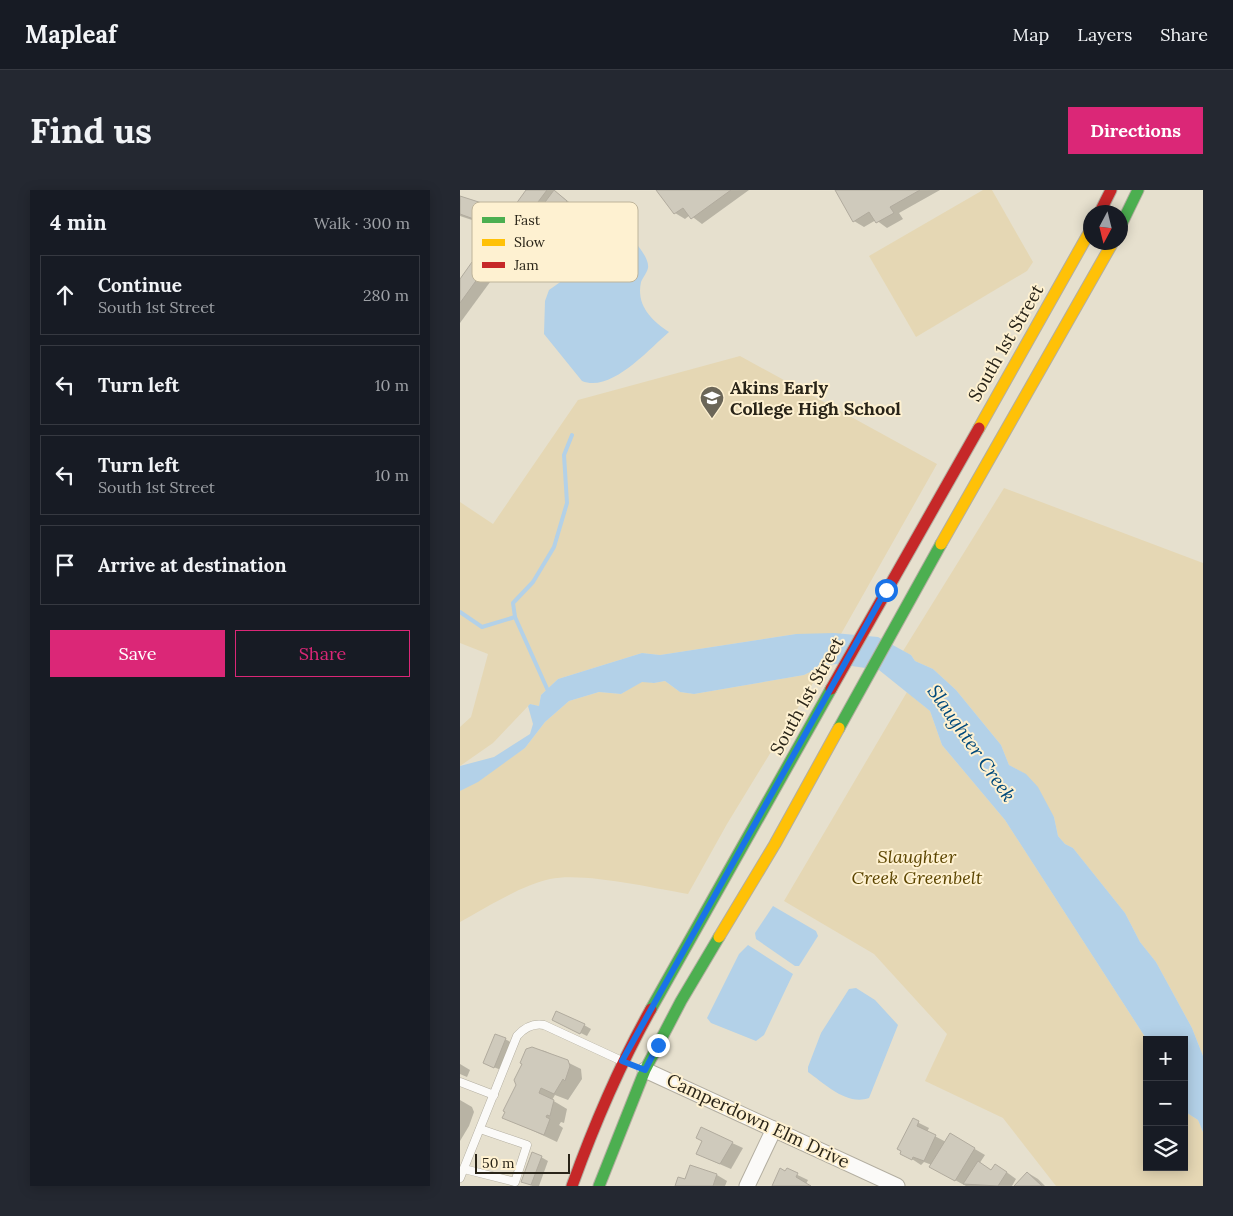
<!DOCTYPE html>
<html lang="en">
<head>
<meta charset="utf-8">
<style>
	:root { --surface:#171b24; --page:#242831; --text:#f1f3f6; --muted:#9ea1a6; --line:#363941; --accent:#db2777 }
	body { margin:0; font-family:Lora,serif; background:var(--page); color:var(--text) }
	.controls { position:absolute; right:15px; bottom:15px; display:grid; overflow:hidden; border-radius:0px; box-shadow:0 2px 12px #0003 }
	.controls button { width:45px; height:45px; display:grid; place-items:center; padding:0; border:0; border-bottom:1px solid var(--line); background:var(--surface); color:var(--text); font:25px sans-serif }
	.compass { position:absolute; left:623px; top:15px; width:45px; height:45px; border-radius:50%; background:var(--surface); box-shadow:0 2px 12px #0003; rotate:187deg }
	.scale { position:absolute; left:15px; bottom:12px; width:95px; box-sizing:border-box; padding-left:5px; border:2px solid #292418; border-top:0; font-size:14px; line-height:18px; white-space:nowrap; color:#292418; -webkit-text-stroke:4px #fef1d1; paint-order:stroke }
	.stop { position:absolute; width:15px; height:15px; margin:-11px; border:4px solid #1a73e8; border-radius:50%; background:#fff }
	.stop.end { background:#1a73e8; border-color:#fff; box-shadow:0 1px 5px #0008 }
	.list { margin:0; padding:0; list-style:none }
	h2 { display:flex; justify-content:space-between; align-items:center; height:65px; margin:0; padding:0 20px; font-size:21px }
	h2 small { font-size:16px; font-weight:400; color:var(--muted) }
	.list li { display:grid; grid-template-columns:32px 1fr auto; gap:15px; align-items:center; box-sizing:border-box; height:80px; margin:0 10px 10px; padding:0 10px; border:1px solid var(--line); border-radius:0px }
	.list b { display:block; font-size:19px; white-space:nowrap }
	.list p { margin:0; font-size:16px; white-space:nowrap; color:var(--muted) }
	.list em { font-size:16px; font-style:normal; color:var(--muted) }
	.actions { display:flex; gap:10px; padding:15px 20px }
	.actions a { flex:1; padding:11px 0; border:1px solid var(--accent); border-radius:0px; text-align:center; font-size:18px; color:var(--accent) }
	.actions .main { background:var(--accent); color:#fff }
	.icon { flex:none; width:28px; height:28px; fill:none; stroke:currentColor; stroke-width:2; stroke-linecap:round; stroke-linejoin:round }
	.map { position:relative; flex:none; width:743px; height:996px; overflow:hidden; border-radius:0px }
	header { display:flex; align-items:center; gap:30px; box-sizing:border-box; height:70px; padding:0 25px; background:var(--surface); border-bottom:1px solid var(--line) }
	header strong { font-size:24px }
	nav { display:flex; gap:28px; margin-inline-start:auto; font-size:18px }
	.intro { display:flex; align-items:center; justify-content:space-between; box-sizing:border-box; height:120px; padding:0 30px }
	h1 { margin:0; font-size:35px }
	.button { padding:12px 22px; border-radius:0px; background:var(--accent); color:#fff; font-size:18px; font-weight:700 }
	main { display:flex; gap:30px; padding:0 30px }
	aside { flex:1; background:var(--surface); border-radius:0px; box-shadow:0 2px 12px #0003 }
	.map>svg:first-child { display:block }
	.green { fill:#e5d7b4 }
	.water { fill:#b3d1e8 }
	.shadow { fill:#0003 }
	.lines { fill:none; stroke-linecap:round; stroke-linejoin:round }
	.stream { stroke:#b3d1e8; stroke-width:4 }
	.building { fill:#cfcabc; stroke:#b1ab9e }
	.lane-casing { stroke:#b3aea0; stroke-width:9 }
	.street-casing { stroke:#b3aea0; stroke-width:17 }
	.fast-casing { stroke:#b3aea0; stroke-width:13 }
	.slow-casing { stroke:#b3aea0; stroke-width:13 }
	.jam-casing { stroke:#b3aea0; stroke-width:13 }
	.lane { stroke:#fbfaf8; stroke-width:8 }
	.street { stroke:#fbfaf8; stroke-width:15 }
	.fast { stroke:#4caf50; stroke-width:11 }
	.slow { stroke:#ffc107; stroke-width:11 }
	.jam { stroke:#c62828; stroke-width:11 }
	.route { stroke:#1a73e8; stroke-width:6 }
	.labels { text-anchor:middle; stroke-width:4; stroke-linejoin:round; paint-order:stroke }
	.street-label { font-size:18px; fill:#292418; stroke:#fef1d1 }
	.poi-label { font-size:18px; font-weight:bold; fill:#292418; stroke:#fef1d1; text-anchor:start }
	.park-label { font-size:18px; font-style:italic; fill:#5c4500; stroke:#fef1d1 }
	.water-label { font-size:19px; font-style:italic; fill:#00497b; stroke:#fef1d1 }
	.key { fill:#fef1d1; stroke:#beb49a; stroke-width:1 }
	.key-label { font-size:14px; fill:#292418 }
</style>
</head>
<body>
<header>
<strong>Mapleaf</strong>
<nav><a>Map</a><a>Layers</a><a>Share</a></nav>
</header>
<div class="intro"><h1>Find us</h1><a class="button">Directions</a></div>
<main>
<aside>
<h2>4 min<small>Walk · 300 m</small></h2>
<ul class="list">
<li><svg class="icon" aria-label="ahead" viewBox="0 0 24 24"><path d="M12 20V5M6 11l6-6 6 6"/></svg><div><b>Continue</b><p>South 1st Street</p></div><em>280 m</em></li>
<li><svg class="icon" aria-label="left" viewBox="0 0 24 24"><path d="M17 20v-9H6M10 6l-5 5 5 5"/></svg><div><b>Turn left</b></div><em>10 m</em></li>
<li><svg class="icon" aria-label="left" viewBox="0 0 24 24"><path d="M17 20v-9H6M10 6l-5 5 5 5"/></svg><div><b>Turn left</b><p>South 1st Street</p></div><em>10 m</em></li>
<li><svg class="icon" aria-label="arrive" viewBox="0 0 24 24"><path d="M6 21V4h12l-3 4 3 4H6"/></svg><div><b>Arrive at destination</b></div></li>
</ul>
<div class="actions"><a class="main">Save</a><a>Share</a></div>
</aside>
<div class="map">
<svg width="743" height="996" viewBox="0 0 743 996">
	<rect width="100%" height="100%" fill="#e6e0ce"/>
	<g class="green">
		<polygon points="523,0 532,0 573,72 567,81 456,147 409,66"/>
		<polygon points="280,166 477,274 381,444 336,444 200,465 182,463 98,489 81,505 79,516 70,514 33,553 0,576 0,537 11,527 28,464 0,453 0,312 33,334 118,210"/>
		<polygon points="544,298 743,373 743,866 732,838 696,772 680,752 665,723 613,658 605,654 598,646 594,627 565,584 549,575 541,555 496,500 473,479 455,471 451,465 443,461"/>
		<path d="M 364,475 L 267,634 L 228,704 C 192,698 124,682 90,689 C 62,695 25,718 0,732 L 0,601 L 65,558 L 85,532 L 109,511 L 139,502 L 161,504 L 182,491 L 194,493 L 205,491 L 220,502 L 234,504 L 344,485 Z"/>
		<polygon points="447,502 470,521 482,555 545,630 687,850 687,977 724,977 724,921 738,930 743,942 743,996 596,996 543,928 465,891 487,844 414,764 324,711"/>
	</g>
	<g class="water">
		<path d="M 162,41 C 171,46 190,67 188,78 C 187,83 183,87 181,92 C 176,115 191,130 209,142 C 188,160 151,203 122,191 L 84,144 L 85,111 L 89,100 L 140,64 L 148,45 Z"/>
		<polygon points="374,443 418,447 451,465 455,471 473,479 496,500 541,555 549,575 566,584 578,597 594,627 598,646 605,654 613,658 665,723 680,752 696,772 732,838 743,866 743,942 738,930 724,921 724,850 687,850 545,630 482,555 470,521 419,480 378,474 364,475 344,485 234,504 220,502 205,491 194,493 182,492 161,504 139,502 109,511 85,532 65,558 18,592 0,601 0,576 34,567 70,544 73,534 68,516 70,514 79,516 81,505 98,489 182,463 200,465 336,444"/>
		<polygon points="313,716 356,741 358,746 339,776 335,776 296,749 295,743"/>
		<polygon points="288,755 333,784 304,845 296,851 251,833 247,828 279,764"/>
		<path d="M 396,798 L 415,810 L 438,835 L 409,908 C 387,916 365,894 348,882 L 348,877 L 361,843 L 389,799 Z"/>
	</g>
	<g class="shadow">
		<polygon points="67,0 93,0 113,15 92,44 54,17"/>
		<polygon points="198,0 289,0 242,34 230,25 225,29 215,23"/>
		<polygon points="376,0 480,0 439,23 443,29 427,38 416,30 404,37 394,31"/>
		<polygon points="0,7 38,22 33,37 0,26"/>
		<polygon points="12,74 33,88 0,133 0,91"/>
		<polygon points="100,833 124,835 131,839 127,846"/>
		<polygon points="45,849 52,853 41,880 31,876"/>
		<polygon points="72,858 85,861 121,879 122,889 108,910 95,905 92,910 107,919 104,933 101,932 99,935 103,938 97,952 44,927 57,895 56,890 67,860"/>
		<polygon points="0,874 10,880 7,887 0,884"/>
		<polygon points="0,910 12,917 14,922 9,936 0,951"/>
		<polygon points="453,930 469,938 467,942 486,952 491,945 525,965 519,974 532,981 545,981 556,989 552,996 506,996 471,977 472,975 464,972 461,975 452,969 438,958"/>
		<polygon points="242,939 283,958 271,979 248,969"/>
		<polygon points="81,967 88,971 79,996 72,996 63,991"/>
		<polygon points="327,980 348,990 346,994 350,996 314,996"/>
		<polygon points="568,983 578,989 585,996 555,996"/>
		<polygon points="257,985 267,991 265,996 217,996 226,991"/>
	</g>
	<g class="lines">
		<g class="stream">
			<polyline points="0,422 22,437 55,427 89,503"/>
			<polyline points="55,427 53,413 73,392 94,357 107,313 104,265 112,245"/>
		</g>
	</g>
	<g class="building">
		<polygon points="66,0 87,0 66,28 53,18"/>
		<polygon points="94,0 107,11 85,41 71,31"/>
		<polygon points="196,0 271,0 231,29 223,18 214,24"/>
		<polygon points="375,0 460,0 430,17 434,23 416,33 409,22 393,32"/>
		<polygon points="0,6 28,15 22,32 0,24"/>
		<polygon points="12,72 23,81 0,113 0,89"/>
		<polygon points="96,821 125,834 120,844 92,830"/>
		<polygon points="35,844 46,848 34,878 23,873"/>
		<polygon points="72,857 108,870 110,876 105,891 103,889 94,904 81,898 79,903 94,910 90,926 87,925 86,927 90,929 84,945 42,928 45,922 43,921 56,895 54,890 62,874 60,873 66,859"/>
		<polygon points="453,928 459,931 457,936 476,945 464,971 453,967 452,970 440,964 441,961 437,959"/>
		<polygon points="241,937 273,952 260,974 236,964 242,951 236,948"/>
		<polygon points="490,943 515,958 495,991 469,977"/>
		<polygon points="72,962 82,966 71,995 61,992"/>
		<polygon points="518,971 531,980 535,974 547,982 538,996 503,994"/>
		<polygon points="230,975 257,984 253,996 215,996 218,987 225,989"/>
		<polygon points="320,978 325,981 327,978 338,983 336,987 351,996 312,996"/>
		<polygon points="567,982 582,996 554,996"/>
	</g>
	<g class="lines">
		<defs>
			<g id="lane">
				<polyline points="0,892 34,905"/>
				<polyline points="4,979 55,992 67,955 20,939"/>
				<path d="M 0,988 L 57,846 C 65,837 73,833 84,835 L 162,871"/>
			</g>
			<g id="street">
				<polyline points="185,880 437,996"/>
				<polyline points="287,996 314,939"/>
			</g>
			<g id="fast">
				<polyline points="660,37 678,0"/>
				<polyline points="379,538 481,354"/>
				<polyline points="191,819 371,499"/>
				<polyline points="139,996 185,880 221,811 259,747"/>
			</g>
			<g id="slow">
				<polyline points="519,238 630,41"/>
				<polyline points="481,354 653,52"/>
				<polyline points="259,747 315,654 379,538"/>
			</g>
			<g id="jam">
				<polyline points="640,22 651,0"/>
				<polyline points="371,499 519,238"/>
				<path d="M 112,996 C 134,935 159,876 191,819"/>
			</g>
		</defs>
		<use href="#lane" class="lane-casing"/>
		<use href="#street" class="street-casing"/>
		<use href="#fast" class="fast-casing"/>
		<use href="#slow" class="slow-casing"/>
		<use href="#jam" class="jam-casing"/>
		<use href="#lane" class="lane"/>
		<use href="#street" class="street"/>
		<use href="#fast" class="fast"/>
		<use href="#slow" class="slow"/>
		<use href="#jam" class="jam"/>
	</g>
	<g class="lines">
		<polyline class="route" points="198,855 185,880 162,871 426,400"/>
	</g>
	<defs>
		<symbol id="school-pin" viewBox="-11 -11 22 30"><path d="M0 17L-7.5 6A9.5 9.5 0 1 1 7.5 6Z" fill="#6b6658" stroke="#fef1d1"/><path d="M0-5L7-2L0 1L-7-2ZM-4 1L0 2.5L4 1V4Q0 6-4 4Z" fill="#fff"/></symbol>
	</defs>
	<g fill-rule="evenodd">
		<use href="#school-pin" x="238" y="194" width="28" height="38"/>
	</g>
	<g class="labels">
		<g class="street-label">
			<text transform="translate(546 153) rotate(-60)" y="6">South 1st Street</text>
			<text transform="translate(347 506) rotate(-61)" y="6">South 1st Street</text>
			<text transform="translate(298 931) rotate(25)" y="6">Camperdown Elm Drive</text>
		</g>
		<g class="poi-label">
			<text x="270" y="204">Akins Early<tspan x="270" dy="21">College High School</tspan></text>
		</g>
		<g class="park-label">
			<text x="457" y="673">Slaughter<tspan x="457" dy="21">Creek Greenbelt</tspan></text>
		</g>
		<g class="water-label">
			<text transform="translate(512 553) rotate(55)" y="7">Slaughter Creek</text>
		</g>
	</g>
	<rect x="12" y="12" width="166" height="80" rx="8" class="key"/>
	<rect x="22" y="27" width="23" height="6" fill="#4caf50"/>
	<rect x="22" y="49" width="23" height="7" fill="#ffc107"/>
	<rect x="22" y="72" width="23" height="6" fill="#c62828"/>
	<g class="key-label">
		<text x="54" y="35">Fast</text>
		<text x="54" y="57">Slow</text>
		<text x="54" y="80">Jam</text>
	</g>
</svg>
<div class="controls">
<button>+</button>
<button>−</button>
<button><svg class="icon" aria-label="layers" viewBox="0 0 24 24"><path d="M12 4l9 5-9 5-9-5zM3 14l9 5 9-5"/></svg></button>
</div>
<svg class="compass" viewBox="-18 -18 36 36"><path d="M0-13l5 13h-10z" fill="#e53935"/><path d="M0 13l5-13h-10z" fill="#9ea1a6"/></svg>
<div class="scale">50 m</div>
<div class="stop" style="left:426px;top:400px"></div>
<div class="stop end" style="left:198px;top:855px"></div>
</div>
</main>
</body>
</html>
